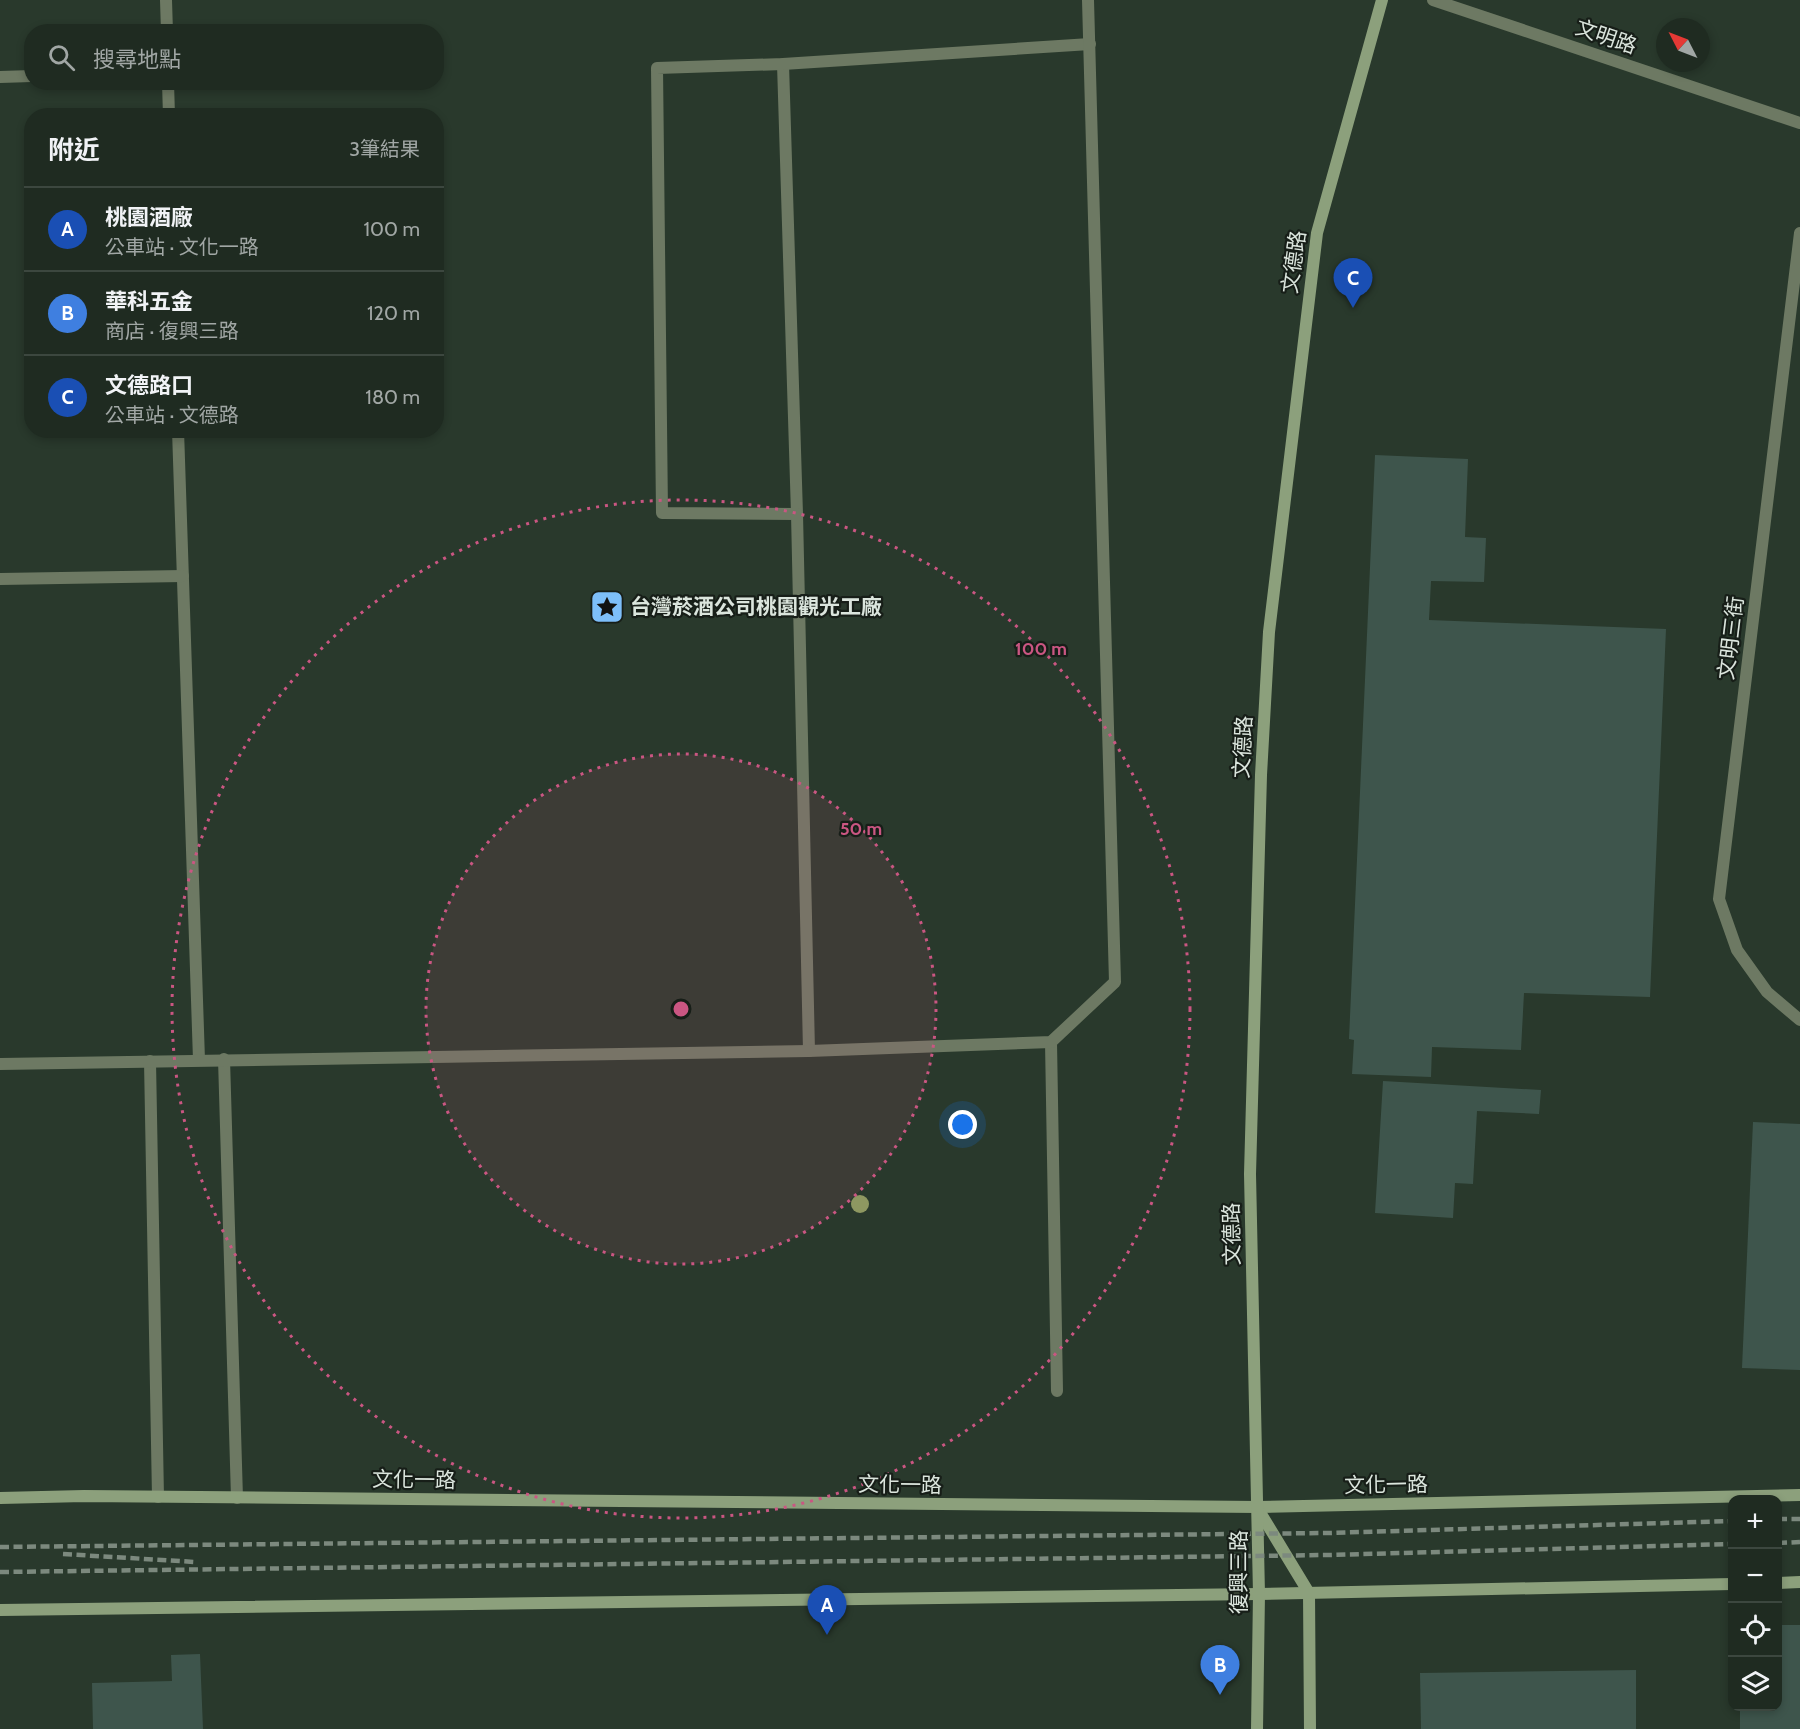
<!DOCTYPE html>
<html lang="zh-TW">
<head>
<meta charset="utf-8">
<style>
	:root { --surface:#1f2b21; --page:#27332a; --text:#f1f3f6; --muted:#a1a7a5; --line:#3c473f; --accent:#7dbef9 }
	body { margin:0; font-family:Cabin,"Noto Sans TC",sans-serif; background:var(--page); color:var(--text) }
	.controls { position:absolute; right:18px; bottom:18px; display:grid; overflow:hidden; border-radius:12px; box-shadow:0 3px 9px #0003 }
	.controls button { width:54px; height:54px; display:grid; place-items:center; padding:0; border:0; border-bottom:2px solid var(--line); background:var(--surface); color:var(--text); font:30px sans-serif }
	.compass { position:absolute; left:1656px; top:18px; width:54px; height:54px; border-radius:50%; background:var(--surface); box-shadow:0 3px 9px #0003; rotate:312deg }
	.you { position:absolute; left:963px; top:1125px; width:21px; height:21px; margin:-15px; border:4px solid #fff; border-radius:50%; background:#1a73e8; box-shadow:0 0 0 9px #1a73e833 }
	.badge { display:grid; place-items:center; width:39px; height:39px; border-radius:50%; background:var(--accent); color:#fff; font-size:20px; font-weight:700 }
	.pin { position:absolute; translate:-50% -50px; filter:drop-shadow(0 2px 3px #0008) }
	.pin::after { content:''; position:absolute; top:32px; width:21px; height:18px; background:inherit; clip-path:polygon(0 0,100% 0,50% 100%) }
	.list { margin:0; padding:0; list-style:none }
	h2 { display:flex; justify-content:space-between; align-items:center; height:78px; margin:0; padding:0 24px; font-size:26px }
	h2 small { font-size:20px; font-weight:400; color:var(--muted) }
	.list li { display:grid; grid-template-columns:39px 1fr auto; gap:18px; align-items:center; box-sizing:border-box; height:84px; padding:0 24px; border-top:2px solid var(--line) }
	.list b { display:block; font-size:22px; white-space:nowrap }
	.list p { margin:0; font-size:20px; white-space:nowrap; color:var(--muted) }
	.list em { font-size:20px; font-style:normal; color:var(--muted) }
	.icon { flex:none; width:33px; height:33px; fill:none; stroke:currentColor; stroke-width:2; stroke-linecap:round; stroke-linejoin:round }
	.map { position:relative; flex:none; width:1800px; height:1729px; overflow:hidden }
	.search { position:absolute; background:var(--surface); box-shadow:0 3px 9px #0003; left:24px; top:24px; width:420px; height:66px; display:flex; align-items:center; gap:15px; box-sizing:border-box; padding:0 21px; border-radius:24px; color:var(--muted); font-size:22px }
	.panel { position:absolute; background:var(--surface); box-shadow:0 3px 9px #0003; left:24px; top:108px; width:420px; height:330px; border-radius:24px }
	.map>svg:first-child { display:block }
	.building { fill:#3e554c }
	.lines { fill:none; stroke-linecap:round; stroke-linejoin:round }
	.lane { stroke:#6d7963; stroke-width:12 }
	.street { stroke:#6d7963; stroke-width:12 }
	.secondary { stroke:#8ca07c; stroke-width:12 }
	.rail { stroke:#7c897e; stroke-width:4.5; stroke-dasharray:9 4.5; stroke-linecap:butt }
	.tree { fill:#8e9861 }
	.ring { fill:none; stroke:#ca5682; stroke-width:3; stroke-dasharray:3 6 }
	.labels { text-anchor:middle; stroke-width:4.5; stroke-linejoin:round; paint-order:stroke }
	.street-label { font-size:21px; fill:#dbe5dd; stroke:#171e18 }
	.poi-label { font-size:21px; font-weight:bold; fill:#dbe5dd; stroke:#171e18; text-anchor:start }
	.centre { fill:#ca5682; stroke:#171e18; stroke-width:3 }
	.ring-label { font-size:18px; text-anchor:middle; font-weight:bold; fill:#ca5682; stroke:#171e18; stroke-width:4.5; stroke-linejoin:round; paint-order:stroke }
</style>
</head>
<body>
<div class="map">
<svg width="1800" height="1729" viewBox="0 0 1800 1729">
	<rect width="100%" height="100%" fill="#29392c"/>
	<g class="building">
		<polygon points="1375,455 1468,459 1465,537 1486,538 1484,582 1431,581 1429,620 1666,629 1650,997 1524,993 1521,1050 1432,1047 1431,1077 1352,1074 1354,1040 1349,1039"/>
		<polygon points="1383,1081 1541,1090 1539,1114 1477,1111 1473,1184 1455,1183 1453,1218 1375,1213"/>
		<polygon points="1753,1122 1800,1124 1800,1370 1742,1368"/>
		<polygon points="1778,1625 1800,1625 1800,1729 1740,1729 1740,1706 1778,1706"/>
		<polygon points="200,1654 203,1729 93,1729 92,1683 172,1681 171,1655"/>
		<polygon points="1636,1670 1636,1729 1421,1729 1420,1673"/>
	</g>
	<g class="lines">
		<g class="lane">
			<polyline points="166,0 167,32"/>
			<polyline points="783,64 797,514"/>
			<polyline points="0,77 32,76"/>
			<polyline points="168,82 169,116"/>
			<polyline points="178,430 199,1060"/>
			<polyline points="0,579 183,576"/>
			<polyline points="1051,1042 1057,1391"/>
			<polyline points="809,1051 797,514 662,513 657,68 783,64 1090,44"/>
			<polyline points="224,1059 237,1498"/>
			<polyline points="150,1061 158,1497"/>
			<polyline points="0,1064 809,1051 1051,1042 1115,982 1088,0"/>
		</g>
		<g class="street">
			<polyline points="1433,0 1800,123"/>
			<polyline points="1800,233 1719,899 1737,950 1767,992 1800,1020"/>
		</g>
		<g class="secondary">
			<polyline points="0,1498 84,1496 1258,1507 1800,1495"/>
			<polyline points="1258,1509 1309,1593 1310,1729"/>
			<polyline points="1778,1583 1800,1582"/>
			<polyline points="0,1610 1259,1594 1732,1584"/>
			<polyline points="1257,1729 1259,1594 1250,1174 1261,775 1269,632 1317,233 1382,0"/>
		</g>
		<g class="rail">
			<polyline points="1778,1519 1800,1519"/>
			<polyline points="1778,1543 1800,1542"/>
			<polyline points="0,1547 1328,1533 1732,1521"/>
			<polyline points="63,1554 195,1562"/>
			<polyline points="0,1572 1328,1555 1732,1544"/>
		</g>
	</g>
	<circle class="tree" cx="860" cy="1204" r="9"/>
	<circle cx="681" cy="1009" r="255" fill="#ca5682" fill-opacity=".12"/>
	<g class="ring">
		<circle cx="681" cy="1009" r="255"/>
		<circle cx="681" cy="1009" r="509"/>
	</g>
	<defs>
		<symbol id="sight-square" viewBox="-11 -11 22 22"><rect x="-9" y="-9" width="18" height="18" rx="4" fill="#7dbef9" stroke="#171e18"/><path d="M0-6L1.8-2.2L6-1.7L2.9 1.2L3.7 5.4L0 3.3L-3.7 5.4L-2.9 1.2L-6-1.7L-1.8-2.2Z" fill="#111"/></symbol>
	</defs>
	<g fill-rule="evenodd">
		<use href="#sight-square" x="588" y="588" width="38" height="38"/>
	</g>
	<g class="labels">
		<g class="street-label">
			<text transform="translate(1606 37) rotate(19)" y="7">文明路</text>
			<text transform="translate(1294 262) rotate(-82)" y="7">文德路</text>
			<text transform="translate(1731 638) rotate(-83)" y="7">文明三街</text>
			<text transform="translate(1243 747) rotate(-87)" y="7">文德路</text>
			<text transform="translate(1232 1234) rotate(-91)" y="7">文德路</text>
			<text transform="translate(414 1480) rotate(1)" y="7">文化一路</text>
			<text transform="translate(900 1485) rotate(1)" y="7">文化一路</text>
			<text transform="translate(1386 1485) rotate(-1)" y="7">文化一路</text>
			<text transform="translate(1239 1572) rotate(-90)" y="7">復興三路</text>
		</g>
		<g class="poi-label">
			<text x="630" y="614">台灣菸酒公司桃園觀光工廠</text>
		</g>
	</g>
	<circle cx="681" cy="1009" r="9" class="centre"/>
	<g class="ring-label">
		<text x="1041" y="655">100 m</text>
		<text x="861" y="835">50 m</text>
	</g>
</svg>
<div class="controls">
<button>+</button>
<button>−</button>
<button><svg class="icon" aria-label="locate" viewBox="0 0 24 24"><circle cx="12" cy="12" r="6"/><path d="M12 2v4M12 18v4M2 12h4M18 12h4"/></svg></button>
<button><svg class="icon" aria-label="layers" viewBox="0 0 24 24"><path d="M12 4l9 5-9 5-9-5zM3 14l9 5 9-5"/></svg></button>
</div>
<svg class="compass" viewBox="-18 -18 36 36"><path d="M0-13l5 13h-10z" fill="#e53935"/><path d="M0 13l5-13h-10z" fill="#a1a7a5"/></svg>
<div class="you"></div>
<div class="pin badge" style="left:827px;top:1635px;background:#1a4fb4">A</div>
<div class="pin badge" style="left:1220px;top:1695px;background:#3f7fe0">B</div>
<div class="pin badge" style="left:1353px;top:308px;background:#1a4fb4">C</div>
<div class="search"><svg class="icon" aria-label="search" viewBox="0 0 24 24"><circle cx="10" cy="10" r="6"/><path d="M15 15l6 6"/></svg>搜尋地點</div>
<section class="panel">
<h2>附近<small>3筆結果</small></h2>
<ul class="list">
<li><span class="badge" style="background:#1a4fb4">A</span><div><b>桃園酒廠</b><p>公車站 · 文化一路</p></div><em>100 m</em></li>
<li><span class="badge" style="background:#3f7fe0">B</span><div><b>華科五金</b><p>商店 · 復興三路</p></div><em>120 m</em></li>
<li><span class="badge" style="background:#1a4fb4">C</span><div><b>文德路口</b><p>公車站 · 文德路</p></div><em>180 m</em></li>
</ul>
</section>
</div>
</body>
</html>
